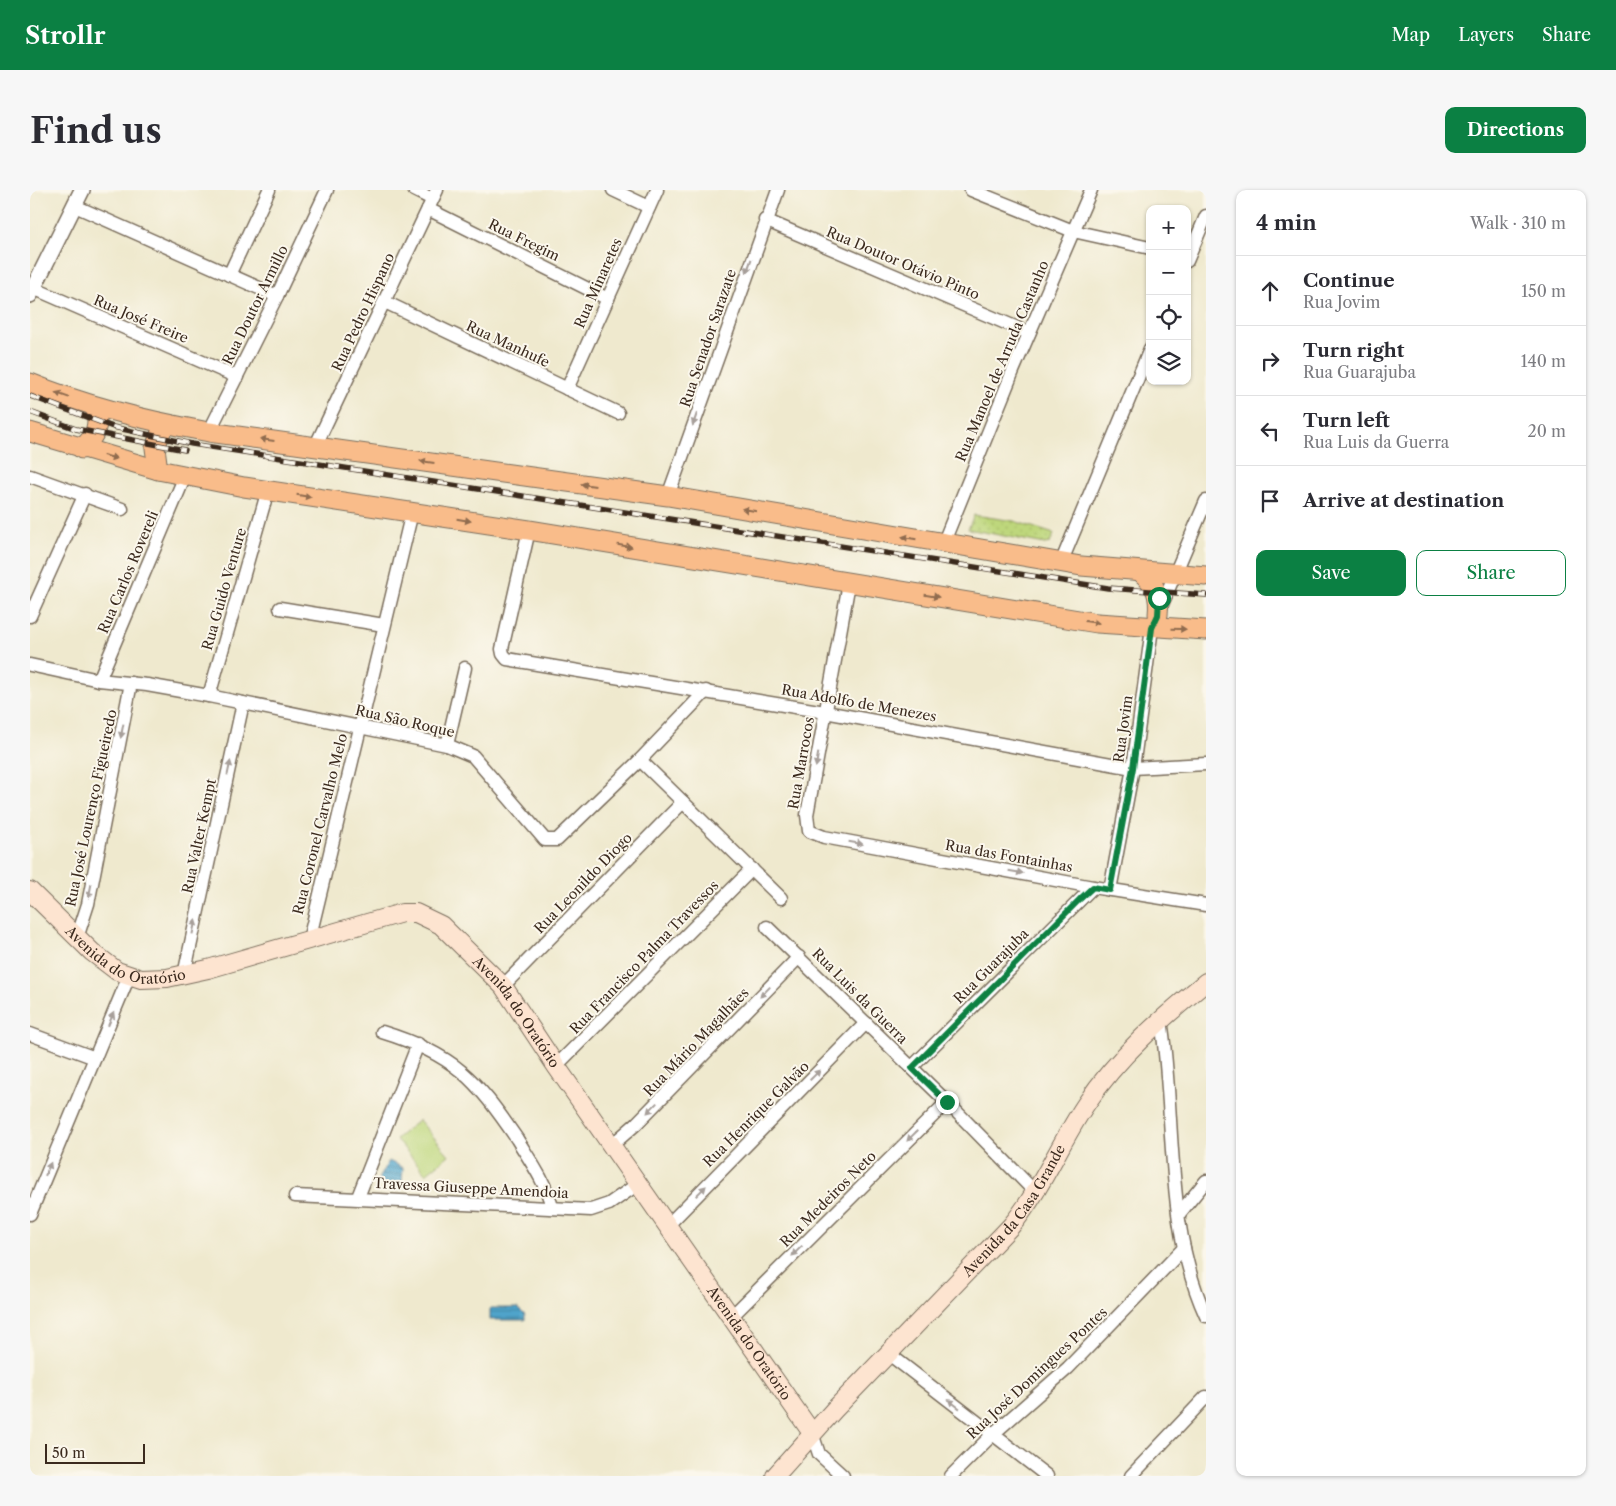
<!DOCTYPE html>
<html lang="en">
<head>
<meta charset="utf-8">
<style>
	:root { --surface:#fff; --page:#f7f7f7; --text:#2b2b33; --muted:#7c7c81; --line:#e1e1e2; --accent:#0b8043 }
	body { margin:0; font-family:"Libre Caslon Text",serif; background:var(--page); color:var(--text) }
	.controls { position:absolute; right:15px; top:15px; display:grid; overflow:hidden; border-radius:10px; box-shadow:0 1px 4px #0004 }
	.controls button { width:45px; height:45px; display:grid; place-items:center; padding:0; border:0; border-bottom:1px solid var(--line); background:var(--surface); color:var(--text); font:25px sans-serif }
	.scale { position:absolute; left:15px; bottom:12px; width:100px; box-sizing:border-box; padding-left:5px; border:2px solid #3b2a1e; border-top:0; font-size:14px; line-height:18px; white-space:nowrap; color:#3b2a1e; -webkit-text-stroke:4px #fbf7ec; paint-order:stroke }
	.stop { position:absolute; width:15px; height:15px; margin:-11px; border:4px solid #0b8043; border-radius:50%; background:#fff }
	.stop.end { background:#0b8043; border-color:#fff; box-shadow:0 1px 5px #0008 }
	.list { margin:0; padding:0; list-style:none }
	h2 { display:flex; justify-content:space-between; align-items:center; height:65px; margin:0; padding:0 20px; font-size:21px }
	h2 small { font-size:16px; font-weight:400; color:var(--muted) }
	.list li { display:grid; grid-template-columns:32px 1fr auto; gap:15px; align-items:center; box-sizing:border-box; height:70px; padding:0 20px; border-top:1px solid var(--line) }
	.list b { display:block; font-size:19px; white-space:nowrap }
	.list p { margin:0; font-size:16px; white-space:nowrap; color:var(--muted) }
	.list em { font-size:16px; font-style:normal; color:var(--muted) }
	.actions { display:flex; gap:10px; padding:15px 20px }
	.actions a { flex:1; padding:11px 0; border:1px solid var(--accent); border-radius:10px; text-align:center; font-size:18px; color:var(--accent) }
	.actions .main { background:var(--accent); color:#fff }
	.icon { flex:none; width:28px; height:28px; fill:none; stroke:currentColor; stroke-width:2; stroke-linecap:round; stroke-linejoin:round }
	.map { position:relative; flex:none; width:1176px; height:1286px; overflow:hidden; border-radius:10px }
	header { display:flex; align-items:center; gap:30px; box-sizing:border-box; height:70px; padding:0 25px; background:var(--accent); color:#fff }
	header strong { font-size:24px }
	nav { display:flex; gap:28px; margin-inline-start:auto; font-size:18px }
	.intro { display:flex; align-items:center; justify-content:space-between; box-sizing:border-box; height:120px; padding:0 30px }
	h1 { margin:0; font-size:35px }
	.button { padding:12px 22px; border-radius:10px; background:var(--accent); color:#fff; font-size:18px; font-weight:700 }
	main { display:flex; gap:30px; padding:0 30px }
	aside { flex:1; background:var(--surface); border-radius:10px; box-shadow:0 1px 4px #0004 }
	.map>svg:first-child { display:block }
	.grass { fill:#bed77b; stroke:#7c804c }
	.park { fill:url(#park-dots); stroke:#7c804c }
	.water { fill:url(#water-rules); stroke:#456774 }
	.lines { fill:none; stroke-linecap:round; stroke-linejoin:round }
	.minor-casing { stroke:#7a6d5c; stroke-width:15 }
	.tertiary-casing { stroke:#7a6d5c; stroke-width:18 }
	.secondary-casing { stroke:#7a6d5c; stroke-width:20 }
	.primary-casing { stroke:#7a6d5c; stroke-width:21 }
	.minor { stroke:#fff; stroke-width:12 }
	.tertiary { stroke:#fff; stroke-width:15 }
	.secondary { stroke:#fde4d0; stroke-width:18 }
	.primary { stroke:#f9bc8a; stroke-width:19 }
	.rail-casing { stroke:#3b2a1e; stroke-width:5.5 }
	.rail { stroke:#fbf7ec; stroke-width:4; stroke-dasharray:11; stroke-linecap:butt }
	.oneway { fill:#a79f9a }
	.oneway2 { fill:#906c4f }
	.route { stroke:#0b8043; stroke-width:6 }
	.labels { text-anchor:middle; stroke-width:4; stroke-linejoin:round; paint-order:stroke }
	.street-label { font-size:14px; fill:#3b2a1e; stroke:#fbf7ec }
</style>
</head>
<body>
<header>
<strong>Strollr</strong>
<nav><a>Map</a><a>Layers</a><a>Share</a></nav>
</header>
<div class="intro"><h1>Find us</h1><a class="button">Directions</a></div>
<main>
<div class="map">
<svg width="1176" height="1286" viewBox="0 0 1176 1286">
	<defs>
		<pattern id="park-dots" width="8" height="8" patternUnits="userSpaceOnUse" patternTransform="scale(1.25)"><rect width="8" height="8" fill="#bed77b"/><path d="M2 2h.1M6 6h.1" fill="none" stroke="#a4b96a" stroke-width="1.8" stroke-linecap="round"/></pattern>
		<pattern id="water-rules" width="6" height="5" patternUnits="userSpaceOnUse" patternTransform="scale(1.25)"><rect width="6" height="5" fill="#4fa4cb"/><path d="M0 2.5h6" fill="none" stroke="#4386a4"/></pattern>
	</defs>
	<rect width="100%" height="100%" fill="#fbf7ec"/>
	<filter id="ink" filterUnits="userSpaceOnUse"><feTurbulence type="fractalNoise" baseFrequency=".02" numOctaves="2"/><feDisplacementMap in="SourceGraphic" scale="10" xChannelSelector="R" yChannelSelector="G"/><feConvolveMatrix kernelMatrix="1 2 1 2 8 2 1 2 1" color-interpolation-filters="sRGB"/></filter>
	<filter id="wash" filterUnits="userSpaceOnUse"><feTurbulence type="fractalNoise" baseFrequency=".0096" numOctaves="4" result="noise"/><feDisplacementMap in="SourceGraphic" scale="20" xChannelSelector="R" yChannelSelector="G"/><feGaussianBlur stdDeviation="1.12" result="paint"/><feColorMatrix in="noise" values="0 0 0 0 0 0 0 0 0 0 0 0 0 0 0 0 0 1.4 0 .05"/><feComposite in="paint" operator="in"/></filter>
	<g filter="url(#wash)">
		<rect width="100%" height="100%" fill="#efe9ce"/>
		<polygon class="grass" points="389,930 419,965 396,984 366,949"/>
		<polygon class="park" points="944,325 984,331 1024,344 1020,353 1015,354 938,339"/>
		<g class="water">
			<polygon points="359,971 373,978 372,993 355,996 349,993 349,987"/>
			<polygon points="460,1118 488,1118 495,1125 495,1130 460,1130"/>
		</g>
	</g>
	<g filter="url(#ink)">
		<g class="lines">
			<defs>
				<g id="minor">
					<polyline points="384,0 402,9"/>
					<polyline points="583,0 619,17"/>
					<polyline points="941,0 1043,41 1120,58"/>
					<polyline points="45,16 247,106"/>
					<polyline points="398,19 578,109"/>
					<polyline points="735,30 999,143"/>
					<polyline points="1157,71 1176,26"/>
					<polyline points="199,85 239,0"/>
					<polyline points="3,98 207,187"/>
					<polyline points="355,112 588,223"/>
					<polyline points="537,199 627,0"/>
					<polyline points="179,242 247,106 297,0"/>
					<polyline points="285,257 407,0"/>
					<polyline points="0,286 92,319"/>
					<polyline points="638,306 748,0"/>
					<polyline points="499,340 472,459 473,464 477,469 795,522 1103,578 1176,574"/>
					<polyline points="913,354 983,181 1061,0"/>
					<polyline points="1031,373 1120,159"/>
					<polyline points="819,393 777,625 779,641 794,647 1063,697 1176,715"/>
					<polyline points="250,418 354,435"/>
					<polyline points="0,426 55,304"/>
					<polyline points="0,475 69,490 117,495 179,506 417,555 443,566 515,650 527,650 610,570 676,501"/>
					<polyline points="69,490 155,286"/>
					<polyline points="179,506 238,300"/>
					<polyline points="417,555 435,478"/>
					<polyline points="610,570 751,708"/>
					<polyline points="1080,700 1103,578 1122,438 1176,311"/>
					<polyline points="737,737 917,912 1006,1003"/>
					<polyline points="47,748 58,714 101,493"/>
					<polyline points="279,750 382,322"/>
					<polyline points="154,785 213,513"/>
					<polyline points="473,796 653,612"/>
					<path d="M 1131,830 C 1146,927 1134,1035 1176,1126"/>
					<path d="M 352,842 C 424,864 446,889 487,949 C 501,972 515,991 522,1017"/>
					<polyline points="0,844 65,868"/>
					<polyline points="526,876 722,679"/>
					<polyline points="882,877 1063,697"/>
					<polyline points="582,955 606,934 769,767"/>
					<polyline points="265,1006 561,1020 579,1014 608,994"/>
					<polyline points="328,1007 388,854"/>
					<polyline points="0,1024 99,786"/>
					<polyline points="1149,1024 1176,991"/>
					<polyline points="637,1036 836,833"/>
					<polyline points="701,1127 917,912"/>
					<polyline points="859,1164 1017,1286"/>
					<polyline points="782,1243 789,1264 813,1286"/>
					<polyline points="921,1286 963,1244 1038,1178 1154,1058"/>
					<polyline points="1101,1286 1176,1207"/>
				</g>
				<polyline id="tertiary" points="0,105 52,0"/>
				<g id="secondary">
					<path id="s1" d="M 0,701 L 62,762 L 87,781 L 111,789 L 137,788 L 178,779 L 372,723 L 386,723 L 411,735 L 473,796 L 526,876 L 782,1243"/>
					<path id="s2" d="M 745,1286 L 804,1220 L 981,1036 C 1012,999 1029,954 1056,914 C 1088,866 1132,828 1176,792"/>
				</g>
				<g id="primary">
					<path d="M 0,193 C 58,217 118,231 179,242 L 638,306 L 1051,376 L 1176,386"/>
					<polyline points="0,242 128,280 214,297 499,340 1067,433 1176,440"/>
					<path d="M 52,259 C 66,245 70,236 65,217"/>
					<polyline points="128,280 125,258 134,234"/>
					<path d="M 1111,382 C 1126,395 1130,405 1128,425"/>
				</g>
			</defs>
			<use href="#minor" class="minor-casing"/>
			<use href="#tertiary" class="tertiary-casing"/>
			<use href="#secondary" class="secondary-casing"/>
			<use href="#primary" class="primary-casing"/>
			<use href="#minor" class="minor"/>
			<use href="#tertiary" class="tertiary"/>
			<use href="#secondary" class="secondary"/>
			<use href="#primary" class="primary"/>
			<defs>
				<g id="rail">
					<polyline points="0,206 83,237 162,254 1078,398 1176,405"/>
					<polyline points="0,222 46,239 155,260"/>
				</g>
			</defs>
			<use href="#rail" class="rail-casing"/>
			<use href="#rail" class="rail"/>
		</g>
		<defs><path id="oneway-solid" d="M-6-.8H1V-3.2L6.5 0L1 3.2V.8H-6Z" transform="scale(1.25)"/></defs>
		<g class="oneway">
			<use href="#oneway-solid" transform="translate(719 76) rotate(109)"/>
			<use href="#oneway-solid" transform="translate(665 229) rotate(109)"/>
			<use href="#oneway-solid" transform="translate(92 541) rotate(101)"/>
			<use href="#oneway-solid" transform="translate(787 570) rotate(100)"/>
			<use href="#oneway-solid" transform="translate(199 578) rotate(-78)"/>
			<use href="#oneway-solid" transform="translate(826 653) rotate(10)"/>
			<use href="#oneway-solid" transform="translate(986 682) rotate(10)"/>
			<use href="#oneway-solid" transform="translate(60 701) rotate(101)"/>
			<use href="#oneway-solid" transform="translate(164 737) rotate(-78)"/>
			<use href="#oneway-solid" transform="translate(735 802) rotate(134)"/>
			<use href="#oneway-solid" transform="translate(81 829) rotate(-67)"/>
			<use href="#oneway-solid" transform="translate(785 885) rotate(-45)"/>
			<use href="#oneway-solid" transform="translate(622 918) rotate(134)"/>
			<use href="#oneway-solid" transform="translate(882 946) rotate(135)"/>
			<use href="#oneway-solid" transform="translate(18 979) rotate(-67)"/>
			<use href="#oneway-solid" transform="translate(671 1001) rotate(-45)"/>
			<use href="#oneway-solid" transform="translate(767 1061) rotate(135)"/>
			<use href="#oneway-solid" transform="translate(924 1214) rotate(-142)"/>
		</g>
		<g class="oneway2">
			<use href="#oneway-solid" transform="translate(32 205) rotate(-160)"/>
			<use href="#oneway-solid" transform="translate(237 250) rotate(-172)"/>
			<use href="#oneway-solid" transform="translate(80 267) rotate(15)"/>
			<use href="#oneway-solid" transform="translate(397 272) rotate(-172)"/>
			<use href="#oneway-solid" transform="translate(558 295) rotate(-172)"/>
			<use href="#oneway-solid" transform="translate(274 306) rotate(9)"/>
			<use href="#oneway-solid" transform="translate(719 320) rotate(-170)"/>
			<use href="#oneway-solid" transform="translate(434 330) rotate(9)"/>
			<use href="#oneway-solid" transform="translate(879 348) rotate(-170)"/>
			<use href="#oneway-solid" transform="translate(595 356) rotate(9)"/>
			<use href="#oneway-solid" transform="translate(902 406) rotate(9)"/>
			<use href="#oneway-solid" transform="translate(1062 432) rotate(8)"/>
			<use href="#oneway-solid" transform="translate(1149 439) rotate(2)"/>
		</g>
	</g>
	<g class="lines" filter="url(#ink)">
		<polyline class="route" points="917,912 882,878 1050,709 1063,697 1080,700 1103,578 1122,438 1128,425 1129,408"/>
	</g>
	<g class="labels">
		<g class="street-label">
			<text transform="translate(494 50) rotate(26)" y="5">Rua Fregim</text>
			<text transform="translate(873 73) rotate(23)" y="5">Rua Doutor Otávio Pinto</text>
			<text transform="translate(568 93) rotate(-66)" y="5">Rua Minaretes</text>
			<text transform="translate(225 115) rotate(-64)" y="5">Rua Doutor Armillo</text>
			<text transform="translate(333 122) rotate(-65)" y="5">Rua Pedro Hispano</text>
			<text transform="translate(111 129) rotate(23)" y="5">Rua José Freire</text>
			<text transform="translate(678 148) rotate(-71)" y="5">Rua Senador Sarazate</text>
			<text transform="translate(478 154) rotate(25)" y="5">Rua Manhufe</text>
			<text transform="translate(972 171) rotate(-67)" y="5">Rua Manoel de Arruda Castanho</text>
			<text transform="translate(98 382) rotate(-67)" y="5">Rua Carlos Rovereli</text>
			<text transform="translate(194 399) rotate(-74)" y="5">Rua Guido Venture</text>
			<text transform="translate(829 513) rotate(10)" y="5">Rua Adolfo de Menezes</text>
			<text transform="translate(375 531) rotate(13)" y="5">Rua São Roque</text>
			<text transform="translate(1093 539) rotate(-82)" y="5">Rua Jovim</text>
			<text transform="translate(771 573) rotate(-80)" y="5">Rua Marrocos</text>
			<text transform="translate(61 618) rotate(-78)" y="5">Rua José Lourenço Figueiredo</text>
			<text transform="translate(290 634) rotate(-76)" y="5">Rua Coronel Carvalho Melo</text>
			<text transform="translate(169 646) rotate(-78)" y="5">Rua Valter Kempt</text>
			<text transform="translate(979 666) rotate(10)" y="5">Rua das Fontainhas</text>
			<text transform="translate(553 693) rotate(-46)" y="5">Rua Leonildo Diogo</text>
			<text dy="5" stroke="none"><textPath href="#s1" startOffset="121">Avenida do Oratório</textPath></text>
			<text transform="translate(614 767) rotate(-46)" y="5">Rua Francisco Palma Travessos</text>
			<text transform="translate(961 776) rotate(-45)" y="5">Rua Guarajuba</text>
			<text transform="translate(830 806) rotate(45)" y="5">Rua Luis da Guerra</text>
			<text dy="5" stroke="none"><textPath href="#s1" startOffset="571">Avenida do Oratório</textPath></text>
			<text transform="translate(666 852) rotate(-46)" y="5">Rua Mário Magalhães</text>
			<text transform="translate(726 924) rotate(-45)" y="5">Rua Henrique Galvão</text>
			<text transform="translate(441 998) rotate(3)" y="5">Travessa Giuseppe Amendoia</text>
			<text transform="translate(798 1009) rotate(-45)" y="5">Rua Medeiros Neto</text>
			<text dy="5" stroke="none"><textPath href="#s2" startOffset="358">Avenida da Casa Grande</textPath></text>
			<text dy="5" stroke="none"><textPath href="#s1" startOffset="976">Avenida do Oratório</textPath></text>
			<text transform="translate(1007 1183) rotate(-43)" y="5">Rua José Domingues Pontes</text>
		</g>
	</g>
</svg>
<div class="controls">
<button>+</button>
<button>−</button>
<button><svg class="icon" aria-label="locate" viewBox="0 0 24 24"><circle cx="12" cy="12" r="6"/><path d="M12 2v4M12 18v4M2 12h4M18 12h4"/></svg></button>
<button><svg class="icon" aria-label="layers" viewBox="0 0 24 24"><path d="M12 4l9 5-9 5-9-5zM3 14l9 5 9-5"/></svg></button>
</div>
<div class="scale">50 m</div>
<div class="stop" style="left:1129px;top:408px"></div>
<div class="stop end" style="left:917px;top:912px"></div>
</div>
<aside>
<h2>4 min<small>Walk · 310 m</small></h2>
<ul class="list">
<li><svg class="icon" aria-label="ahead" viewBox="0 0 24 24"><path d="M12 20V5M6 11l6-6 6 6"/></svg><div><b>Continue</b><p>Rua Jovim</p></div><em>150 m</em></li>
<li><svg class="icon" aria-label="right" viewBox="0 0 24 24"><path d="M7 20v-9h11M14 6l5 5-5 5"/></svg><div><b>Turn right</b><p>Rua Guarajuba</p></div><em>140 m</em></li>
<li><svg class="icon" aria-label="left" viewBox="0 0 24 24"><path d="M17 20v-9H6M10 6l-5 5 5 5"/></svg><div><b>Turn left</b><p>Rua Luis da Guerra</p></div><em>20 m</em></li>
<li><svg class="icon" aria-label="arrive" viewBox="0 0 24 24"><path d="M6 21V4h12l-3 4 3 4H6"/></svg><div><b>Arrive at destination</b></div></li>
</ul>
<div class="actions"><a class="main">Save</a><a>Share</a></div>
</aside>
</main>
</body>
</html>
